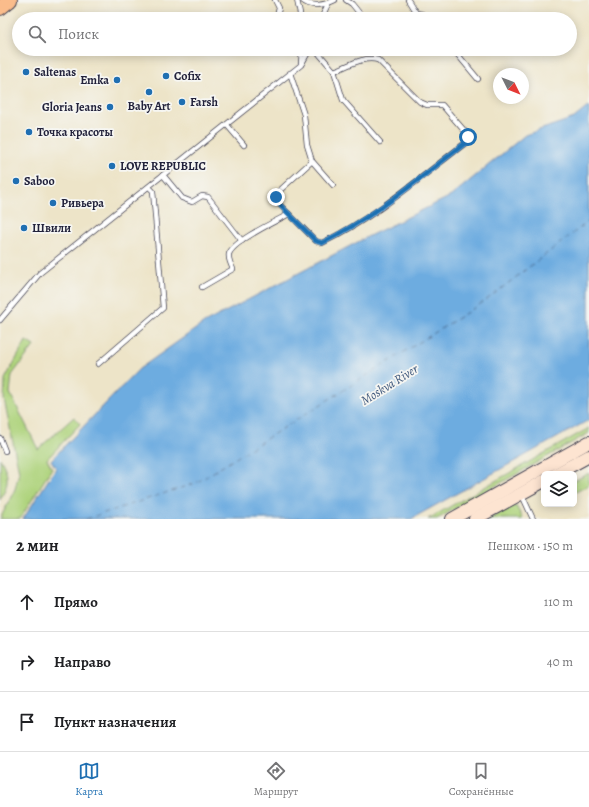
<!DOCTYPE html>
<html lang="ru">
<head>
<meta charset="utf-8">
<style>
	:root { --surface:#fff; --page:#f6f6f6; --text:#202124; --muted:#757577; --line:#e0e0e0; --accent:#1f6fb2 }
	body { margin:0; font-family:Alegreya,serif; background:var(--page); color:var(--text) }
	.controls { position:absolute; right:12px; bottom:12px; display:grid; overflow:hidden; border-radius:6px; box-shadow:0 2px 10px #0003 }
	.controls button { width:36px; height:36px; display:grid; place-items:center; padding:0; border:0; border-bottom:1px solid var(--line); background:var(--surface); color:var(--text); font:20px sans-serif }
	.compass { position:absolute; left:493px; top:68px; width:36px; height:36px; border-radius:50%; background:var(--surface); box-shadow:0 2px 10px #0003; rotate:132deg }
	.stop { position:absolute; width:12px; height:12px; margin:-9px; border:3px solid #1f6fb2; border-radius:50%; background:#fff }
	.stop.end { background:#1f6fb2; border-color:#fff; box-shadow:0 1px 4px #0008 }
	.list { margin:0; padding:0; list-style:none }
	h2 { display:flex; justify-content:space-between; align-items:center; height:52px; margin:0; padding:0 16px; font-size:17px }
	h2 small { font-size:13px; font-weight:400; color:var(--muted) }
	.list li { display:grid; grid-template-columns:26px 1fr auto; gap:12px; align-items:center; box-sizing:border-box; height:60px; padding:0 16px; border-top:1px solid var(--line) }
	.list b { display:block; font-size:15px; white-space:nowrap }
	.list em { font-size:13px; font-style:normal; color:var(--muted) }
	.icon { flex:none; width:22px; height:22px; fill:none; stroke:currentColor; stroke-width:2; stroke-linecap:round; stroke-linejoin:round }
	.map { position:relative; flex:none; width:589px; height:519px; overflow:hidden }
	.search { position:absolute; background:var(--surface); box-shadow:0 2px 10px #0003; left:12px; right:12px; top:12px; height:44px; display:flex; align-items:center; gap:10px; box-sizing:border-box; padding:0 14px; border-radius:22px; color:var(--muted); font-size:15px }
	.sheet { height:232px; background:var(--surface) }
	nav { display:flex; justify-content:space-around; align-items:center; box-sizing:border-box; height:56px; border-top:1px solid var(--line); background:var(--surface); font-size:11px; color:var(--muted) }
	nav a { display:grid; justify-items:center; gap:2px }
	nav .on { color:var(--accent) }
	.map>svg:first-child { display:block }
	.green { fill:#aed37c; stroke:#687a5c }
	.water { fill:#6dace0; stroke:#48678e }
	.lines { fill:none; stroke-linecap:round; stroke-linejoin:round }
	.ferry { stroke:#40597d; stroke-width:1; stroke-dasharray:5 4; stroke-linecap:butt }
	.service-casing { stroke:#403f50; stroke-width:6 }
	.secondary-casing { stroke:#403f50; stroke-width:14 }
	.primary-casing { stroke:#403f50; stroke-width:16 }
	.service { stroke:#fff; stroke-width:4.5 }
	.secondary { stroke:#fde4d1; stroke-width:12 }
	.primary { stroke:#fabc8b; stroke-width:14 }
	.route { stroke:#1f6fb2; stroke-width:5 }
	.poi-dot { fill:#1f6fb2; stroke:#f6f6f2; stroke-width:1.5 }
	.labels { text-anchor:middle; stroke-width:3.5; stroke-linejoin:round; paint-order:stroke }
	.poi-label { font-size:12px; font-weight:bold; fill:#22223b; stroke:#f6f6f2; text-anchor:start }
	.water-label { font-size:13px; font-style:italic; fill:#40597d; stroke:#f6f6f2 }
</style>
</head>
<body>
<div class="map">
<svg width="589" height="519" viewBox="0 0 589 519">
	<rect width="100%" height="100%" fill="#f6f6f2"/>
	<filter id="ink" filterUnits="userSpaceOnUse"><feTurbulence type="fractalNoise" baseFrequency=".025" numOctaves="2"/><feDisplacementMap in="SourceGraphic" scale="8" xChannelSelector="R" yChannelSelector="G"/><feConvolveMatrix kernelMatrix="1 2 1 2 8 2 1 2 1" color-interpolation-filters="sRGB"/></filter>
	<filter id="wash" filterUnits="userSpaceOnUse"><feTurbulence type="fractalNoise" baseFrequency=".012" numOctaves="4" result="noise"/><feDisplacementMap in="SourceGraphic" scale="16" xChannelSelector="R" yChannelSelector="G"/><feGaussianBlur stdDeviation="0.9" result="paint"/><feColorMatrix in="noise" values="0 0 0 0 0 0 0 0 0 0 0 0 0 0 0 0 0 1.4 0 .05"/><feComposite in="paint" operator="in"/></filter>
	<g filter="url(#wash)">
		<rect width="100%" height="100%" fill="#ede4c8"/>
		<g class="green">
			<polygon points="26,341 34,346 12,375 10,393 38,449 74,417 80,424 47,459 52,468 20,519 0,519 15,489 19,472 4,399 5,379"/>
			<polygon points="589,428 589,433 437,519 428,519"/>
			<path d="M 0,458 C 10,476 9,483 0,500 Z"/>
			<polygon points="589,473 589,485 574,493 574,481"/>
			<polygon points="513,506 516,506 523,519 488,519"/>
		</g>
		<polygon class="water" points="589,106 589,420 411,519 23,519 56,468 51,460 139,369 204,323 367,237 451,196 525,135 574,118"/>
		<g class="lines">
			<polyline class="ferry" points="86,519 196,483 485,301 589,221"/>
		</g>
	</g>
	<g filter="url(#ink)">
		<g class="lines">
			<defs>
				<g id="service">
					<polyline points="297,0 301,19"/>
					<path d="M 302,0 C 311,8 325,5 335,0"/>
					<polyline points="346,0 352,4 364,19"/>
					<polyline points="408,0 416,13 422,14 428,19"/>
					<polyline points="273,19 277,16 279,8 275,0"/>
					<polyline points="321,19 328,4"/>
					<polyline points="315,49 334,71 343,100 380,142"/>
					<polyline points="453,49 478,79"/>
					<polyline points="301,64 302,49"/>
					<polyline points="290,73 304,115 307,145 312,161 333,185"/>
					<polyline points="227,125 244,145"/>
					<path d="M 312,161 L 277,193 L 278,203 L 316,241 L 322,243 C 376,217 421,177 468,141 L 468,135 L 442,105 L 427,105 L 420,102 L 378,60 C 363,56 348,66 334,71"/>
					<polyline points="163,175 182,198 192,202 202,196 208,197 242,241"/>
					<path d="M 202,287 L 233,269 C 231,265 228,259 229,254 C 233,241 276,221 289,214"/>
					<polyline points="0,320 40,273 301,65 310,49"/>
					<polyline points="98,364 163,308 153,191 149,187"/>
					<polyline points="0,438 5,451"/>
					<polyline points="522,495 533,519"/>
				</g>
				<g id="secondary">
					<polyline points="556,474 589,456"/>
					<polyline points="452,519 589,442"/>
					<polyline points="475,519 544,481"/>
				</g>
				<polyline id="primary" points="0,8 10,0"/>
			</defs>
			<use href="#service" class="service-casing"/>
			<use href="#secondary" class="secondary-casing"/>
			<use href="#primary" class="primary-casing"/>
			<use href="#service" class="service"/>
			<use href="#secondary" class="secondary"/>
			<use href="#primary" class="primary"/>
		</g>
	</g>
	<g class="lines" filter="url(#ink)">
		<path class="route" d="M 276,197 L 278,203 L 316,241 L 322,243 C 375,217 421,177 468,141 L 468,137"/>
	</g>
	<g class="poi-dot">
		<circle cx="26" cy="72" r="4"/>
		<circle cx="166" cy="76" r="4"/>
		<circle cx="117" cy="80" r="4"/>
		<circle cx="149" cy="92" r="4"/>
		<circle cx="182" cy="102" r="4"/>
		<circle cx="110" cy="107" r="4"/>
		<circle cx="29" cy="132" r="4"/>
		<circle cx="112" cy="166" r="4"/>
		<circle cx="16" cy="181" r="4"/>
		<circle cx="53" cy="203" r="4"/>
		<circle cx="24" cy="228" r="4"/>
	</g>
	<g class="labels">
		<g class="poi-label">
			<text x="34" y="76">Saltenas</text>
			<text x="174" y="80">Cofix</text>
			<text x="109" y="84" text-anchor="end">Emka</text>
			<text x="190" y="106">Farsh</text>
			<text x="149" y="110" text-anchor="middle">Baby Art</text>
			<text x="102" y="111" text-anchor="end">Gloria Jeans</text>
			<text x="37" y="136">Точка красоты</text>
			<text x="120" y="170">LOVE REPUBLIC</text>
			<text x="24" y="185">Saboo</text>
			<text x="61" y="207">Ривьера</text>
			<text x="32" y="232">Швили</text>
		</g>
		<g class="water-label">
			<text transform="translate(389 384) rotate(-32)" y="5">Moskva River</text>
		</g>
	</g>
</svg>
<div class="controls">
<button><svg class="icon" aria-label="layers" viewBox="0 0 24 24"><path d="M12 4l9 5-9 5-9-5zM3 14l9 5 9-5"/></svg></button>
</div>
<svg class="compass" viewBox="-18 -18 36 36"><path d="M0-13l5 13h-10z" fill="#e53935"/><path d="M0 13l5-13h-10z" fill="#757577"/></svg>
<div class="stop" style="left:468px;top:137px"></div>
<div class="stop end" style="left:276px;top:197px"></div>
<div class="search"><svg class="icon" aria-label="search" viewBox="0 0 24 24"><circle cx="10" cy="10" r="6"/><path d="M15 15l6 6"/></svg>Поиск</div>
</div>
<section class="sheet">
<h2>2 мин<small>Пешком · 150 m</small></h2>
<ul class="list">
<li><svg class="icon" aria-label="ahead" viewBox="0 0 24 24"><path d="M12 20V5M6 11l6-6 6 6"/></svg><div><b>Прямо</b></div><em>110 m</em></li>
<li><svg class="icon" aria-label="right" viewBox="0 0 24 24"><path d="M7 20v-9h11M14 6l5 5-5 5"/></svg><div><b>Направо</b></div><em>40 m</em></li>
<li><svg class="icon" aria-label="arrive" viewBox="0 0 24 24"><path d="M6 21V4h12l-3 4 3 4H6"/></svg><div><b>Пункт назначения</b></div></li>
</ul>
</section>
<nav>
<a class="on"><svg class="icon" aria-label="map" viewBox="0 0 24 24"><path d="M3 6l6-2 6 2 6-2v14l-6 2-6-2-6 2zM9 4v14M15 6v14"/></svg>Карта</a>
<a><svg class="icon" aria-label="directions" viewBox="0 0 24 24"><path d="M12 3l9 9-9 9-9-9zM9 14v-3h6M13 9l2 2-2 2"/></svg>Маршрут</a>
<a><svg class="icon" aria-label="saved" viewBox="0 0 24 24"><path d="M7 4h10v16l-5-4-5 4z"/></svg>Сохранённые</a>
</nav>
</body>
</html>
